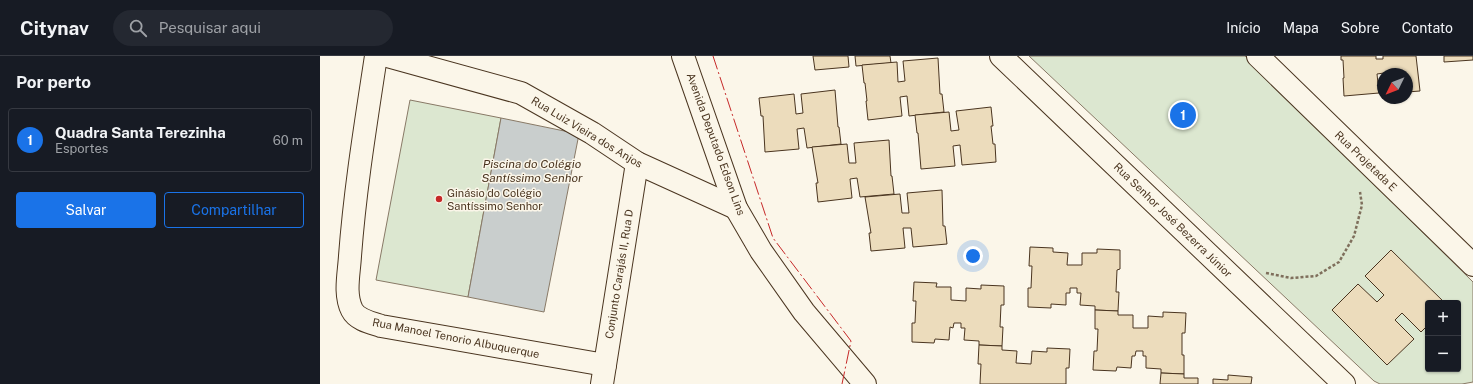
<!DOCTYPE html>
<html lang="pt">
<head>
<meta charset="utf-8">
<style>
	:root { --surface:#171b24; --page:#242831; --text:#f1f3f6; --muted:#9ea1a6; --line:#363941; --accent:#1a73e8 }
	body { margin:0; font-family:"Public Sans",sans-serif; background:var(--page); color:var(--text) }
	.controls { position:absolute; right:12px; bottom:12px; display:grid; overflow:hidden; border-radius:4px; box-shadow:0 1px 3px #0004 }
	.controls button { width:36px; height:36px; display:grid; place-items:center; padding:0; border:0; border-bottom:1px solid var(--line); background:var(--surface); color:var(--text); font:20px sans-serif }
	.compass { position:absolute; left:1057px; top:12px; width:36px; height:36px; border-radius:50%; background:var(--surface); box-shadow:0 1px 3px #0004; rotate:227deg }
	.you { position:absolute; left:653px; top:200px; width:14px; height:14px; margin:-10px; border:3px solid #fff; border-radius:50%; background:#1a73e8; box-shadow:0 0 0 6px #1a73e833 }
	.badge { display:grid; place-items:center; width:26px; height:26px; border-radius:50%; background:var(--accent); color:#fff; font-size:13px; font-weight:700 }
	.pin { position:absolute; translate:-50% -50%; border:2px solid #fff; box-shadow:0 1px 4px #0006 }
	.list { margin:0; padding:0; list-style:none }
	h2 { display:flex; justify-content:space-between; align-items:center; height:52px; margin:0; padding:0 16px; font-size:17px }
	h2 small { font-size:13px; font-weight:400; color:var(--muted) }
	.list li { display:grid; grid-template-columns:26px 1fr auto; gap:12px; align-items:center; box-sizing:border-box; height:64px; margin:0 8px 8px; padding:0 8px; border:1px solid var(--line); border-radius:4px }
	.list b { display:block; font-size:15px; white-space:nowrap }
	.list p { margin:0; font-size:13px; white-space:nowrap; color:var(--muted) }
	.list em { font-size:13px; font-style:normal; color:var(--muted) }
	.actions { display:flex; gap:8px; padding:12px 16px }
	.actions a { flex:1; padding:9px 0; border:1px solid var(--accent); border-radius:4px; text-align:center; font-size:14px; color:var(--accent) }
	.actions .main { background:var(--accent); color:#fff }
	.icon { flex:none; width:22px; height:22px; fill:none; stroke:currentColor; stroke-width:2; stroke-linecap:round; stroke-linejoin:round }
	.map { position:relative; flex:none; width:1153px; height:328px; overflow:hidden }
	header { display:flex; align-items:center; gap:24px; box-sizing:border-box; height:56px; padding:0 20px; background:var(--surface); border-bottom:1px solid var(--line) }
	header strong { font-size:19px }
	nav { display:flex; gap:22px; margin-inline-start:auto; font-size:14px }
	.search { width:280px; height:36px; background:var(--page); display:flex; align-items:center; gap:10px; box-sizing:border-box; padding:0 14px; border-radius:22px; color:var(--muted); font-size:15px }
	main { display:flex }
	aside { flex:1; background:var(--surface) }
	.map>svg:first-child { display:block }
	.green { fill:#dce7d0; stroke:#887966; fill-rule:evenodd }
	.water { fill:#c9cecd; stroke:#887966 }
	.building { fill:#ecdcbc; stroke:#4a3520 }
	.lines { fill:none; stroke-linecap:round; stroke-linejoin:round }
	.minor-casing { stroke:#4a3520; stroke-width:24 }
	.path { stroke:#7f6f5c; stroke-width:2.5; stroke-dasharray:3 2; stroke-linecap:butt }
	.minor { stroke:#fbf6e9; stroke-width:22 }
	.power { stroke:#c62828; stroke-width:1; stroke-dasharray:14 3 2 3; stroke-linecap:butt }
	.poi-dot { fill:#c62828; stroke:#fbf6e9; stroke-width:1.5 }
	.labels { text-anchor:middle; stroke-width:3; stroke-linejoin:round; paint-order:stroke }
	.street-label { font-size:11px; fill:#4a3520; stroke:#fbf6e9 }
	.poi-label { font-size:11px; fill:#4a3520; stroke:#fbf6e9; text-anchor:start }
	.water-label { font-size:12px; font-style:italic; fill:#4a3520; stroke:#fbf6e9 }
</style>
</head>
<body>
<header>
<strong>Citynav</strong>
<div class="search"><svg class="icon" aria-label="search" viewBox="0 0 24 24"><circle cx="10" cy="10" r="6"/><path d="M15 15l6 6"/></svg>Pesquisar aqui</div>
<nav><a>Início</a><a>Mapa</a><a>Sobre</a><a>Contato</a></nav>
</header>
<main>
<aside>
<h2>Por perto<small></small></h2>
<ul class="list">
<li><span class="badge">1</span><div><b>Quadra Santa Terezinha</b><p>Esportes</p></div><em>60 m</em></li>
</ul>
<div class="actions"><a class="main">Salvar</a><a>Compartilhar</a></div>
</aside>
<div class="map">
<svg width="1153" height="328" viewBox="0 0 1153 328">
	<rect width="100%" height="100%" fill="#fbf6e9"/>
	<g class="green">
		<path d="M 709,0 L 925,0 L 1153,226 L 1153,326 L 1142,328 L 1060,328 L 1054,325 ZM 1108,247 L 1138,247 L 1138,313 L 1108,313 Z"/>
		<polygon points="90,44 181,62 148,241 56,224"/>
	</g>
	<polygon class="water" points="181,62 259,78 224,256 148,241"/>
	<g class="building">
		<polygon points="493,0 528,0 529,11 495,14"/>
		<polygon points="535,0 570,0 571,7 536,10"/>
		<polygon points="1021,0 1056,0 1056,3 1063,3 1063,0 1096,0 1100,35 1087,36 1087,18 1064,17 1057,18 1059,37 1024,40 1023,22 1024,22 1023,4 1021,4"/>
		<polygon points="1124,0 1153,0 1153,4 1124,6"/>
		<polygon points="618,2 620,38 622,38 624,56 589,60 587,40 580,41 582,60 548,64 546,45 547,45 545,27 544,27 542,9 577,6 578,26 585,25 583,5"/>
		<polygon points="515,34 518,71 519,71 521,88 487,92 484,72 477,73 479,93 445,96 443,60 441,60 439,42 474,38 476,58 483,57 481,38"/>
		<polygon points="671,51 673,70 671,70 673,88 675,88 676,106 642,109 640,89 633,90 635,110 601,113 598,77 597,77 595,59 629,56 631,75 639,74 636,55"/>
		<polygon points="569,84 571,120 572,120 574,138 540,141 537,122 530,123 532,142 498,146 496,127 498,127 492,91 527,88 529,107 536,107 534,87"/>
		<polygon points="622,134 623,170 625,170 627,188 593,191 591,172 583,172 585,192 551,195 549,177 551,177 545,141 580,138 582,157 589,157 587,137"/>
		<polygon points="710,191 733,192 733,196 748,197 747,209 762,209 762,197 777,197 777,193 800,194 800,213 797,214 796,236 799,236 798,255 775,254 775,250 760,249 761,237 757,237 757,232 750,232 750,237 746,237 746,249 731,248 731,252 708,251 708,232 711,232 712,210 709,210"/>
		<polygon points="1071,194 1125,247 1108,247 1108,269 1101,276 1082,257 1075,264 1094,283 1067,309 1012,254 1038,228 1057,246 1064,239 1045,220"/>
		<polygon points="594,226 617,227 616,231 631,231 631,244 646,245 646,232 661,233 661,229 684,230 684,249 681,249 680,271 683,271 682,290 659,289 659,285 644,284 645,272 641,272 641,267 634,267 633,272 630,271 629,284 615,283 614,287 592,286 592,267 595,267 596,245 593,245"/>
		<polygon points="775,254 798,255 798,259 813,259 813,272 828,272 828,260 843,261 843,256 866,257 865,277 862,277 862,299 864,299 864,318 841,317 841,313 826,312 826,300 823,300 823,295 816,295 815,300 812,300 811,312 797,311 796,315 773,314 774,295 777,295 778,273 775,273"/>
		<polygon points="659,289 682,290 682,294 697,295 696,307 711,308 712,295 727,296 727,292 750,293 749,312 746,312 746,328 660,328 661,308 658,308"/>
		<polygon points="841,317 864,318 864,322 878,322 878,328 840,328"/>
		<polygon points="908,319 932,321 931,328 893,328 893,323 908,324"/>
	</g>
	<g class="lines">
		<defs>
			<g id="minor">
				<path d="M 56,0 C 46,66 35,133 30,200 C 29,218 24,238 32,254 C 37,264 52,267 61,270 L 285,309"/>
				<polyline points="67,0 201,37 272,77 317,107 416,152"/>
				<polyline points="363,0 416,152 441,195 484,256 545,328"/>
				<polyline points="681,0 1024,328"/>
				<polyline points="938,0 1153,209"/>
				<polyline points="282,328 317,107"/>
			</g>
		</defs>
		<use href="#minor" class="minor-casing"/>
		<polyline class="path" points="946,217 971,222 996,220 1019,206 1034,180 1042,149 1040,136"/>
		<use href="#minor" class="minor"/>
		<polyline class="power" points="393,0 453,182 531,285 522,328"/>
	</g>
	<circle class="poi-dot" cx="119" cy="143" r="4"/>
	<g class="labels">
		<g class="street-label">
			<text transform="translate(267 76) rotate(31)" y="4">Rua Luiz Vieira dos Anjos</text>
			<text transform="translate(396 88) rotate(70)" y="4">Avenida Deputado Edson Lins</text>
			<text transform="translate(1046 105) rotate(44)" y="4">Rua Projetada E</text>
			<text transform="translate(853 164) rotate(44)" y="4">Rua Senhor José Bezerra Júnior</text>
			<text transform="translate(299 218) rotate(-81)" y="4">Conjunto Carajás II, Rua D</text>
			<text transform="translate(136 282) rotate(11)" y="4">Rua Manoel Tenorio Albuquerque</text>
		</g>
		<g class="poi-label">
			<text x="127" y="141">Ginásio do Colégio<tspan x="127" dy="13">Santíssimo Senhor</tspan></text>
		</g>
		<g class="water-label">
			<text x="212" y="112">Piscina do Colégio<tspan x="212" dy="14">Santíssimo Senhor</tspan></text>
		</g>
	</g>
</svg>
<div class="controls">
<button>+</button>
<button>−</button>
</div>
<svg class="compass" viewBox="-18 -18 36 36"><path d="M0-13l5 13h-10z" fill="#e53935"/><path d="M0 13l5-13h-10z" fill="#9ea1a6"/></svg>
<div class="you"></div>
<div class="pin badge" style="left:863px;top:59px">1</div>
</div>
</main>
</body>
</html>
